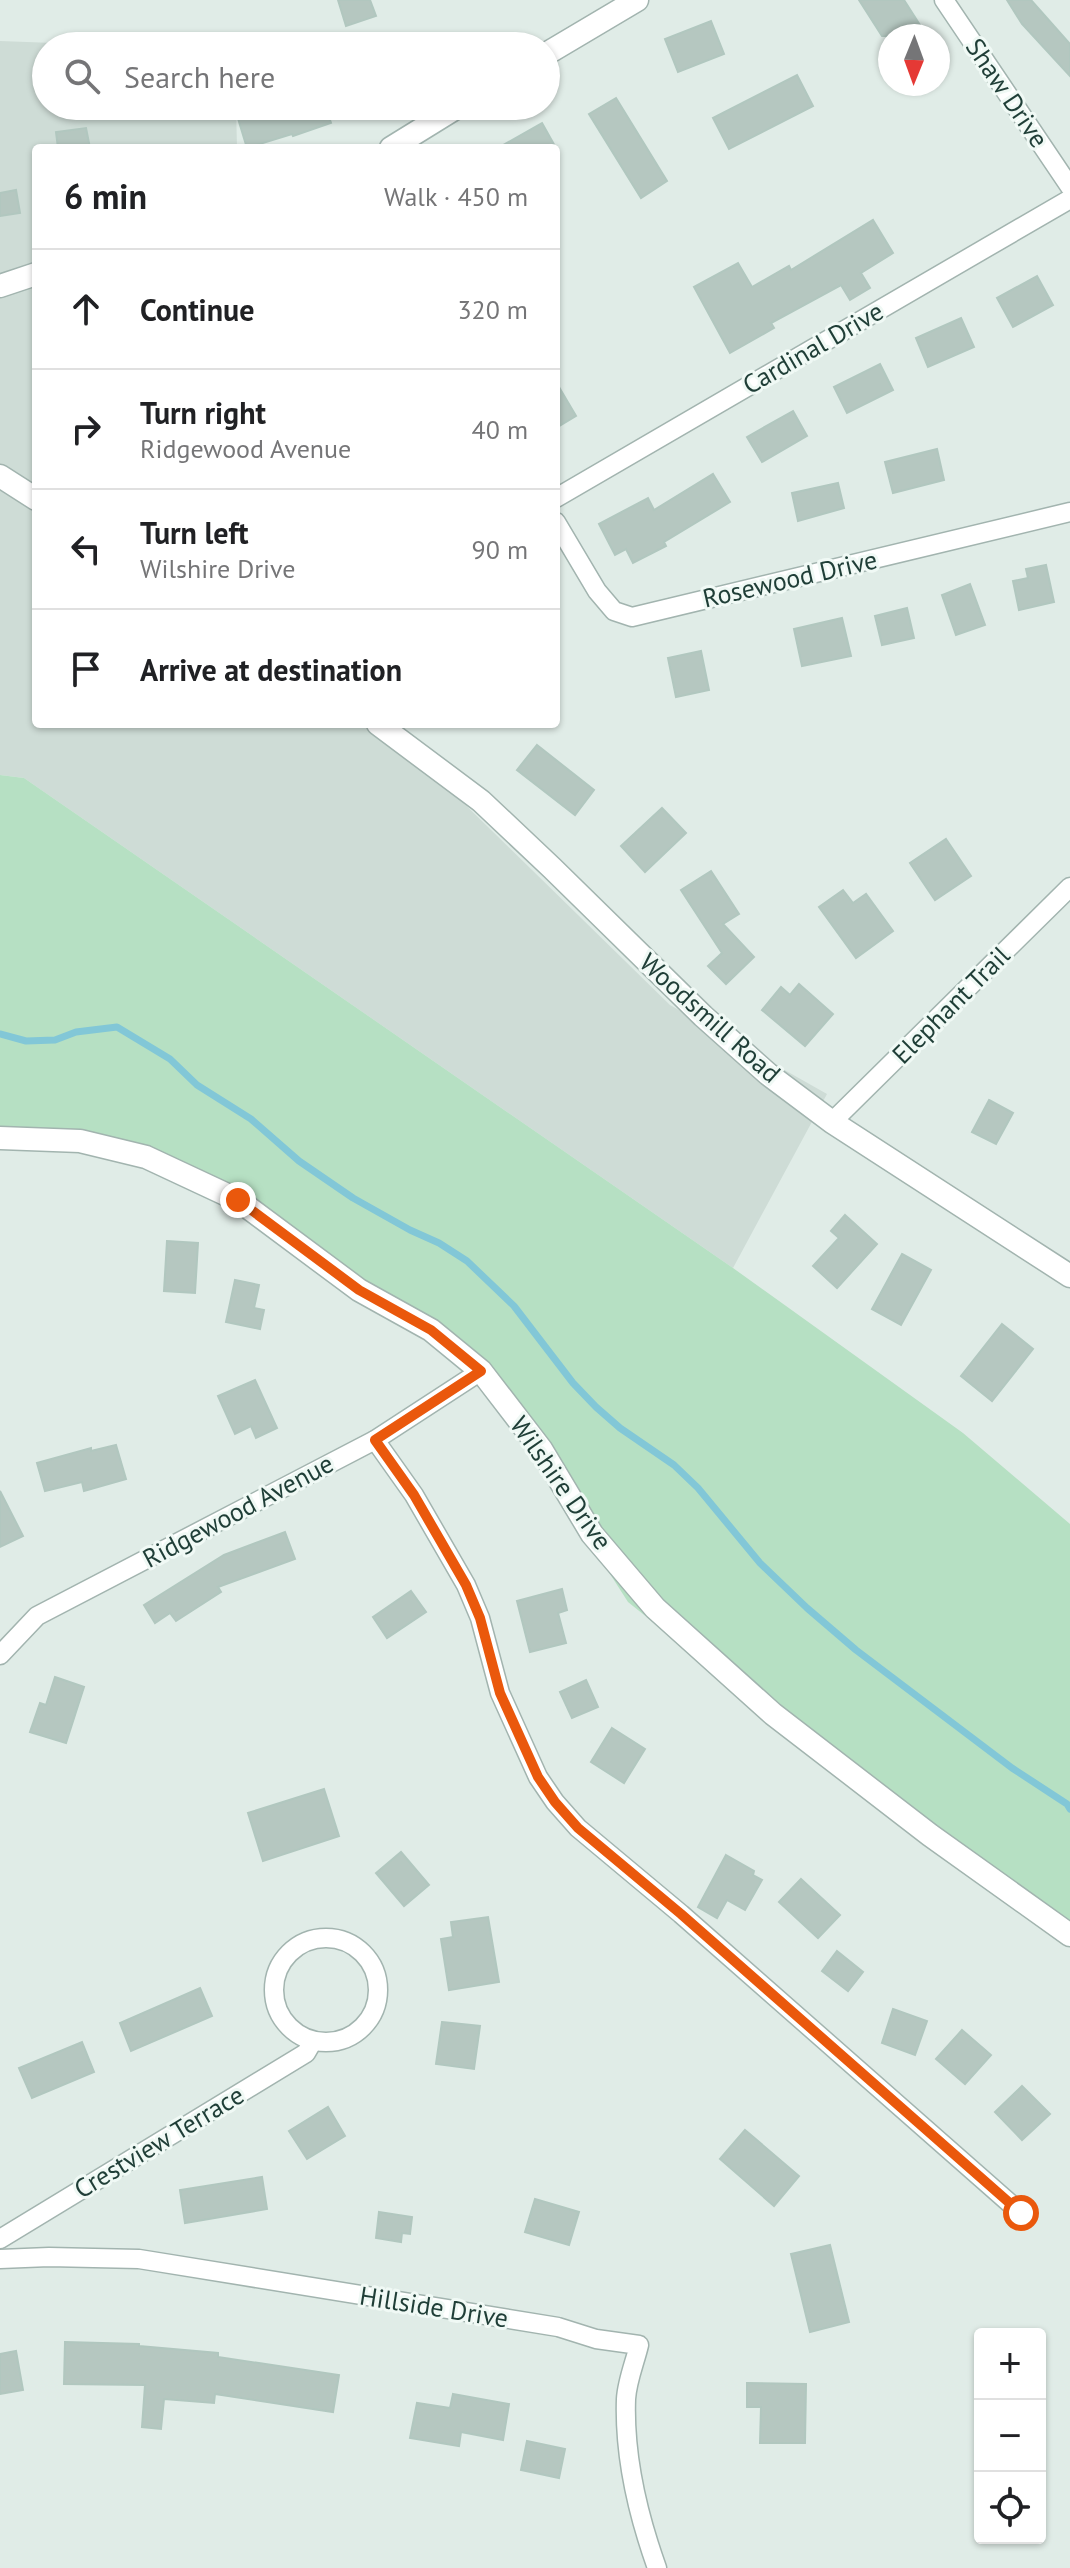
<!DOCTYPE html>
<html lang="en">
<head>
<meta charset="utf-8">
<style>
	:root { --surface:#fff; --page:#f6f6f6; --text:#202124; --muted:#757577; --line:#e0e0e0 }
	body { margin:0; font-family:"PT Sans",sans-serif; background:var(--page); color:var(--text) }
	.controls { position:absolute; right:24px; bottom:24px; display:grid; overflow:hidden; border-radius:8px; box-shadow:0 2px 6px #0004 }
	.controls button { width:72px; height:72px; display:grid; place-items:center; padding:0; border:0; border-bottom:2px solid var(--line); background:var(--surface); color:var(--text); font:40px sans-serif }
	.compass { position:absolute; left:878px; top:24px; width:72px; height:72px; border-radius:50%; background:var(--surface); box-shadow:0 2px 6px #0004; rotate:181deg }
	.stop { position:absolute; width:24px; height:24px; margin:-18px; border:6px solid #ea580c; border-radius:50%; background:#fff }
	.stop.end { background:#ea580c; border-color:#fff; box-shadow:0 2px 8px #0008 }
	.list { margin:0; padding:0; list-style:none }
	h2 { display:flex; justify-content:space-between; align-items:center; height:104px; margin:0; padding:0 32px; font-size:34px }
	h2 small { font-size:26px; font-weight:400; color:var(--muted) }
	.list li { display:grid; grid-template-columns:52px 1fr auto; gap:24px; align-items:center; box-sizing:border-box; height:120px; padding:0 32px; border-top:2px solid var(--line) }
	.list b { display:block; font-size:30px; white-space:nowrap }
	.list p { margin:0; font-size:26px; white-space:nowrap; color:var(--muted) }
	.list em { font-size:26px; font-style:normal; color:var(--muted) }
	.icon { flex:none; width:44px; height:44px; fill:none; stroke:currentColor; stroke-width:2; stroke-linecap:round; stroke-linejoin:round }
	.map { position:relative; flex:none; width:1070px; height:2568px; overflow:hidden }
	.search { position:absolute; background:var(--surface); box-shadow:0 2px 6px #0004; left:32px; top:32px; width:528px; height:88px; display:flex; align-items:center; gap:20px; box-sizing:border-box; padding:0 28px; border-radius:44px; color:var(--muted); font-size:30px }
	.panel { position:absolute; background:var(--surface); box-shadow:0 2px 6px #0004; left:32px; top:144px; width:528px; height:584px; border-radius:8px }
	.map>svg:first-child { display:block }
	.built { fill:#cedcd6 }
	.green { fill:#b6e0c3 }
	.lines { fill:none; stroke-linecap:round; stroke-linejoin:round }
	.stream { stroke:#82c7d7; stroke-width:7 }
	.building { fill:#b5c7c0; stroke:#b1c7bf; stroke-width:2 }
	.minor-casing { stroke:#a2b4af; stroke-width:21 }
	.tertiary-casing { stroke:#a2b4af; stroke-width:25 }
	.minor { stroke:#fff; stroke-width:18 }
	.tertiary { stroke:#fff; stroke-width:22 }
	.route { stroke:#ea580c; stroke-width:10 }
	.labels { text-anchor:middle; stroke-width:6; stroke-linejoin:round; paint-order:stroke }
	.street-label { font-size:26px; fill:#1f3e37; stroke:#f0f9f5 }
</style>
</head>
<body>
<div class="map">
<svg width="1070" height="2568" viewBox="0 0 1070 2568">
	<rect width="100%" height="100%" fill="#e0ece7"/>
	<polygon class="built" points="0,41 134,46 46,46 46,106 236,106 237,148 36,148 36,724 401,724 391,732 670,1005 827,1094 733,1268 24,778 0,775"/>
	<polygon class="green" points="0,775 24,778 733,1268 963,1433 1070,1524 1070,1935 700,1660 628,1602 489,1385 354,1279 143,1151 0,1145"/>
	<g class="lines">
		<polyline class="stream" points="0,1034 26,1041 55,1040 76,1032 117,1027 170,1059 197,1085 251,1119 299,1161 353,1198 410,1230 439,1243 467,1261 514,1306 573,1383 596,1407 620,1428 674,1465 698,1488 760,1563 807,1608 856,1650 1012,1768 1067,1804 1070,1809"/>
	</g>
	<g class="building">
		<polygon points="338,0 370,0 376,16 346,26"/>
		<polygon points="859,0 904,0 927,36 882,36"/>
		<polygon points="1007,0 1031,0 1070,44 1070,76 1022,24"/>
		<polygon points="711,21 724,54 678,72 665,39"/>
		<polygon points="797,75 813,106 729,149 713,118"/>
		<polygon points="616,98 667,181 641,198 589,114"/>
		<polygon points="255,106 325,106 331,123 293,136 292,134 247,148 236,112"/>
		<polygon points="542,123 556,148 498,148"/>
		<polygon points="86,128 90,148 58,148 56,132"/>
		<polygon points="16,190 20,213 0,216 0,193"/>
		<polygon points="873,220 893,253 861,273 870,288 850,300 841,285 771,323 774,328 730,353 694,287 738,263 752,287 789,266 791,270"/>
		<polygon points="1037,276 1053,305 1013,327 997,298"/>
		<polygon points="961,318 974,347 928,367 916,338"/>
		<polygon points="880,364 893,390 847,413 834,387"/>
		<polygon points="556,382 576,416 556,428"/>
		<polygon points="793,411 807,436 762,462 747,437"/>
		<polygon points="937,449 944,480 893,493 885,462"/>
		<polygon points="713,474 730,502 664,542 666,546 633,563 626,549 615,555 599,524 648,498 654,510"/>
		<polygon points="838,483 844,508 798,521 792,493"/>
		<polygon points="1046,565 1054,602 1019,610 1013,581 1028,578 1026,569"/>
		<polygon points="970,584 985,625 956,635 942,595"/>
		<polygon points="907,608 914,638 882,645 875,616"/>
		<polygon points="842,618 851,656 802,666 794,629"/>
		<polygon points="701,651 709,690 676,697 668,658"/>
		<polygon points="537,745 594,790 575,815 517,770"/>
		<polygon points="662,808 686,833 645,872 621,846"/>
		<polygon points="946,839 971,876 935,900 910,863"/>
		<polygon points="711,871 739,914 723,924 754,957 726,984 708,966 722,953 681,890"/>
		<polygon points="843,890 853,903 866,894 893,931 856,958 819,907"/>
		<polygon points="799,984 833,1014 805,1046 762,1010 781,987 790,995"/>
		<polygon points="989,1100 1013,1113 996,1144 972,1132"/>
		<polygon points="845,1215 877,1244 837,1288 813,1266 839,1238 831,1231"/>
		<polygon points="167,1241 198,1243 195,1293 164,1291"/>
		<polygon points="902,1254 931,1270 901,1325 872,1309"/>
		<polygon points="235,1280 259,1285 254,1308 264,1310 260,1329 226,1322"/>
		<polygon points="1002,1324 1033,1349 992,1401 961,1376"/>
		<polygon points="255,1380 277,1428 256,1438 251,1426 235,1434 218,1396"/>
		<polygon points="116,1445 126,1479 84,1491 82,1482 45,1491 37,1463 91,1448 91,1451"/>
		<polygon points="0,1491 23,1536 0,1547"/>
		<polygon points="285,1532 295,1559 218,1587 221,1592 176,1621 170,1613 155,1623 144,1605 224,1555"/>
		<polygon points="562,1589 567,1610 558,1613 566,1643 530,1652 517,1601"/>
		<polygon points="411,1591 426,1612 387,1638 373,1617"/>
		<polygon points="55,1677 84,1687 66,1743 30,1732 40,1703 46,1705"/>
		<polygon points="586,1680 598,1707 572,1718 560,1692"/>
		<polygon points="612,1728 645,1749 624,1783 591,1762"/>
		<polygon points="324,1789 339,1836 263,1861 248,1813"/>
		<polygon points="401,1852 429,1885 404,1906 376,1873"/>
		<polygon points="726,1855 754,1871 753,1875 762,1880 745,1910 727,1900 717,1918 698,1907"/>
		<polygon points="801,1879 840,1915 818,1938 779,1902"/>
		<polygon points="488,1917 499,1982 449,1990 441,1939 453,1937 451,1922"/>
		<polygon points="837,1951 863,1972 848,1991 822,1971"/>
		<polygon points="200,1988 212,2016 131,2051 120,2023"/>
		<polygon points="893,2009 927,2021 915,2055 882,2043"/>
		<polygon points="442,2022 480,2026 474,2069 436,2064"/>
		<polygon points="962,2030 991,2055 965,2084 936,2059"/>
		<polygon points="82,2042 94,2072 32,2098 19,2068"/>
		<polygon points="1022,2086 1050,2114 1022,2140 995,2112"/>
		<polygon points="328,2107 345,2136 307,2159 289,2131"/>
		<polygon points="745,2130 799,2176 774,2206 720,2159"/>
		<polygon points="262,2177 267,2209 185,2223 180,2190"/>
		<polygon points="535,2199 579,2212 569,2245 525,2232"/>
		<polygon points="379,2212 412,2217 410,2234 402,2233 401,2242 376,2238"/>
		<polygon points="830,2245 849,2322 810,2332 791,2254"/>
		<polygon points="65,2342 139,2344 139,2346 218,2353 218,2357 339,2375 333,2412 215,2394 214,2403 164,2399 161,2429 142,2427 145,2385 64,2384"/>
		<polygon points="16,2351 23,2390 0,2394 0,2354"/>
		<polygon points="747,2383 806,2384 805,2443 760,2443 761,2407 747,2407"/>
		<polygon points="453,2394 509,2404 503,2440 461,2432 459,2446 410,2438 417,2403 450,2408"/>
		<polygon points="527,2441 565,2449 559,2478 521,2470"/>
	</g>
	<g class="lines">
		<defs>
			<g id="minor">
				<polyline points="944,0 1070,187"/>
				<polyline points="556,498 1070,199"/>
				<polyline points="556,522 597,591 614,611 632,617 1070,512"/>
				<polyline points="832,1122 1070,887"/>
				<polyline points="375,1440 414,1495 466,1585 480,1618 500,1693 538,1777 555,1802 578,1828 681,1914 1021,2213"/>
				<polyline points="0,1655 37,1616 375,1440 481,1371"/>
				<circle cx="326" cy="1990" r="52"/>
				<polyline points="0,2239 306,2053 313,2041"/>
				<path d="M 0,2259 L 49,2257 L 139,2259 L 558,2327 L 596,2339 L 639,2345 C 635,2362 627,2381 626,2399 C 624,2456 638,2515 657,2568"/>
			</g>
			<g id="tertiary">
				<polyline points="546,54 637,0"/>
				<polyline points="391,148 459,106"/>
				<polyline points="0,286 36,274"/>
				<polyline points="0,476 36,499"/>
				<polyline points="378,724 481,801 552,868 703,1016 768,1074 832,1122 1070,1276"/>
				<polyline points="0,1138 80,1141 146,1157 238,1200 359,1290 431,1330 481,1371 541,1449 592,1534 655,1608 773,1714 930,1835 1070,1935"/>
			</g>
		</defs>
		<use href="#minor" class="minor-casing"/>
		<use href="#tertiary" class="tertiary-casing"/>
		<use href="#minor" class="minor"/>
		<use href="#tertiary" class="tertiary"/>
	</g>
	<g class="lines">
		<polyline class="route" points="238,1200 359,1290 431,1330 481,1371 375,1440 414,1495 466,1585 480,1618 500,1693 538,1777 555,1802 578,1828 681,1914 1021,2213"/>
	</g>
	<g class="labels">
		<g class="street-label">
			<text transform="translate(1007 93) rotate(56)" y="9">Shaw Drive</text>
			<text transform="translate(813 348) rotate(-30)" y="9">Cardinal Drive</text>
			<text transform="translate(790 579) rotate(-13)" y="9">Rosewood Drive</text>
			<text transform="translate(951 1005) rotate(-45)" y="9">Elephant Trail</text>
			<text transform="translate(710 1018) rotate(42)" y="9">Woodsmill Road</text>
			<text transform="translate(561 1483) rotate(55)" y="9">Wilshire Drive</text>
			<text transform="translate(238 1511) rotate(-28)" y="9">Ridgewood Avenue</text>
			<text transform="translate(159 2142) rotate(-31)" y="9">Crestview Terrace</text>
			<text transform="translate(434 2307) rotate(9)" y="9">Hillside Drive</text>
		</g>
	</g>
</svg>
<div class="controls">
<button>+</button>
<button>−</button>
<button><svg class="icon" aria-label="locate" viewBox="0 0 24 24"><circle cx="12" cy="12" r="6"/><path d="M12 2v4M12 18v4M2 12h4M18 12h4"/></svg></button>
</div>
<svg class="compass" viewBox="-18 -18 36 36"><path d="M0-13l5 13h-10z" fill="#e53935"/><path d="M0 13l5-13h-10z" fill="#757577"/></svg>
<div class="stop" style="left:1021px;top:2213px"></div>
<div class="stop end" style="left:238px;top:1200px"></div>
<div class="search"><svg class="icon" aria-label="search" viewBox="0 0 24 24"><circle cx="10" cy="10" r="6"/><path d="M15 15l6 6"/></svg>Search here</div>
<section class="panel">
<h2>6 min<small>Walk · 450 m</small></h2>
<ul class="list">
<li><svg class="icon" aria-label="ahead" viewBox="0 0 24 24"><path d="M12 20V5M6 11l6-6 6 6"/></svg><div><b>Continue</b></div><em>320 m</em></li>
<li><svg class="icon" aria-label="right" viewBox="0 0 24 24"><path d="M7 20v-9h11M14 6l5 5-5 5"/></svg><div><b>Turn right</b><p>Ridgewood Avenue</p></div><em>40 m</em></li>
<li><svg class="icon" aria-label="left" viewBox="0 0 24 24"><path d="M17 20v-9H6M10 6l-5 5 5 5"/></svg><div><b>Turn left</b><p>Wilshire Drive</p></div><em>90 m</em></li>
<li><svg class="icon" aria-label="arrive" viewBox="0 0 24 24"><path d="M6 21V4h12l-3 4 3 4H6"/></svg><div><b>Arrive at destination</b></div></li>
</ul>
</section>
</div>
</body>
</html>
